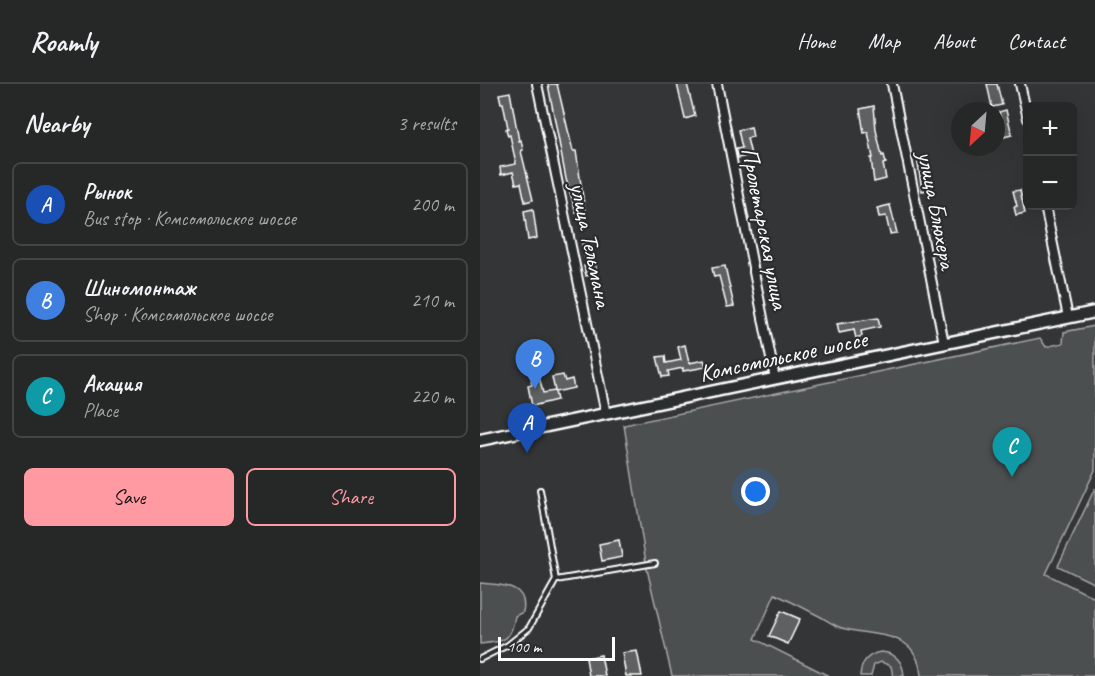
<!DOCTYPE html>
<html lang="en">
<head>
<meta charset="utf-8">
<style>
	:root { --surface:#262828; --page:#323434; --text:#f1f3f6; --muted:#a4a6a8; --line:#424445; --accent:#ff9aa2 }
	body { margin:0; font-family:Caveat,sans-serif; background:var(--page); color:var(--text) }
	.controls { position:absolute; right:18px; top:18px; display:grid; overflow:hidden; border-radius:9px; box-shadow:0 6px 24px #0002 }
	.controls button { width:54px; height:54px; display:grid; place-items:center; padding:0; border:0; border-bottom:2px solid var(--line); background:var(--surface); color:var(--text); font:30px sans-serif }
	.compass { position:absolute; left:471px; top:18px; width:54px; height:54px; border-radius:50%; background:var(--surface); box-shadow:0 6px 24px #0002; rotate:206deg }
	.scale { position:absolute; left:18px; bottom:15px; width:117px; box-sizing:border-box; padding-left:6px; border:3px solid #fff; border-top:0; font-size:16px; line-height:21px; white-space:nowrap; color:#fff; -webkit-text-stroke:4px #2a2d2e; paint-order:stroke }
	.you { position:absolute; left:276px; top:408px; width:21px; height:21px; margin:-15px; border:4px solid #fff; border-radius:50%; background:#1a73e8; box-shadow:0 0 0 9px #1a73e833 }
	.badge { display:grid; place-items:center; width:39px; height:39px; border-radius:50%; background:var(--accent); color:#fff; font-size:20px; font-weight:700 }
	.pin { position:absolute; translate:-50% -50px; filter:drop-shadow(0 2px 3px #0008) }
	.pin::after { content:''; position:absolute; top:32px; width:21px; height:18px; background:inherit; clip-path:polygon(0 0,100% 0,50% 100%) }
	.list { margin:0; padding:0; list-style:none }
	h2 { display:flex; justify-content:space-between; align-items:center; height:78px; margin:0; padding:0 24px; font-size:26px }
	h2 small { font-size:20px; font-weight:400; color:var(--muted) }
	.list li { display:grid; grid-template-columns:39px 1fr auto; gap:18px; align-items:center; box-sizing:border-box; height:84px; margin:0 12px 12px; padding:0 12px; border:2px solid var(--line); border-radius:9px }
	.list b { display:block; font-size:22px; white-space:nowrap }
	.list p { margin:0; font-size:20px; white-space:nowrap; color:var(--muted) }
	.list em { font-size:20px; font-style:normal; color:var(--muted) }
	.actions { display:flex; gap:12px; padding:18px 24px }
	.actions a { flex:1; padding:14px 0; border:2px solid var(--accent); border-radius:9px; text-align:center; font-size:21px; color:var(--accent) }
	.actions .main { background:var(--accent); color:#111 }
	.map { position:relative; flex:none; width:615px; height:592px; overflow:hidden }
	header { display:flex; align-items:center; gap:36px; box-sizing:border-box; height:84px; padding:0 30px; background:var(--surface); border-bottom:2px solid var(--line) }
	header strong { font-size:28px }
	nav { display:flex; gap:33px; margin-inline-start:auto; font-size:21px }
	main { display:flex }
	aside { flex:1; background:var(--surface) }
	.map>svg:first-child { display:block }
	.green { fill:#4c4f50; stroke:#a6a7a8; stroke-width:1.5 }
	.building { fill:#5f6162; stroke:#fff; stroke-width:1.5 }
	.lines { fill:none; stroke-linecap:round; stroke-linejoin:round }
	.service-casing { stroke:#fff; stroke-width:8 }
	.minor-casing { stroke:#fff; stroke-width:12 }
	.secondary-casing { stroke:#fff; stroke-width:15 }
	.service { stroke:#2a2d2e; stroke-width:4 }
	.minor { stroke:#2a2d2e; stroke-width:8 }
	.secondary { stroke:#2a2d2e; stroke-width:10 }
	.labels { text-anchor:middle; stroke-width:4.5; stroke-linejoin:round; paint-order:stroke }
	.street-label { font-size:24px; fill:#fff; stroke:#2a2d2e }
</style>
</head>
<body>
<header>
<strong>Roamly</strong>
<nav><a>Home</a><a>Map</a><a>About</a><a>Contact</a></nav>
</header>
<main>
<aside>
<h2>Nearby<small>3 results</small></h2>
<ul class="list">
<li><span class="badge" style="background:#1a4fb4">A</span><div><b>Рынок</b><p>Bus stop · Комсомольское шоссе</p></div><em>200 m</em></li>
<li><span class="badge" style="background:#3f7fe0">B</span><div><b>Шиномонтаж</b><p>Shop · Комсомольское шоссе</p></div><em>210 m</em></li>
<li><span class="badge" style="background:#0f9aa8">C</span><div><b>Акация</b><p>Place</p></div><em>220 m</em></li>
</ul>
<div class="actions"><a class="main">Save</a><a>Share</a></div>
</aside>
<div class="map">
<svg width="615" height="592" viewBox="0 0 615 592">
	<rect width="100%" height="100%" fill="#333536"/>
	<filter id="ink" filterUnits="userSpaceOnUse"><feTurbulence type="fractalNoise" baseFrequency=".0167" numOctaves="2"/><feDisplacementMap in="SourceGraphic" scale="12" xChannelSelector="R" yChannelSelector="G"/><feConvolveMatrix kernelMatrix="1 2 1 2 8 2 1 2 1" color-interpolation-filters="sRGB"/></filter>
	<g filter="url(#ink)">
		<g class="green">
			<path d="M 615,242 L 615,386 L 566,490 L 615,514 L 615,592 L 441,592 C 437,544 396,554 362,544 C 355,542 348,537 341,533 C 326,525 310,517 295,510 L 275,555 L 349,592 L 192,592 L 167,485 L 144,341 L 560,254 L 566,263 L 583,259 L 584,248 Z"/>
			<polygon points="615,404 615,500 578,482"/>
			<path d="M 0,499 C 19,501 49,499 43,528 L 35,532 C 31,558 24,557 0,560 Z"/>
			<path d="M 401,568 C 416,569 423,577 424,592 L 413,592 L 411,582 L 401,578 L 394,581 L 391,592 L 380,592 C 381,578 388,570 401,568 Z"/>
		</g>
		<g class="building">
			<polygon points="68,0 77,0 93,67 96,67 105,127 96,129 86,95"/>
			<polygon points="197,0 207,0 215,32 205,35"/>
			<polygon points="507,0 517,0 522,21 512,23"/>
			<polygon points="30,8 39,57 41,56 43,66 41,67 53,116 45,118 41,99 36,100 33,88 21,91 20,83 36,80 30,51 28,52 26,45 28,44 23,19 21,19 19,10"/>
			<polygon points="394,22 396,46 402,72 404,71 406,79 403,80 406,95 394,98 391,74 393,74 388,48 384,49 380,25"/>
			<polygon points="526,26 532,51 519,54 517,46 523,45 519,28"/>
			<polygon points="271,43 273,53 267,54 271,71 258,74 256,65 262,64 258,46"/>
			<polygon points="444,73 449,106 442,107 437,74"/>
			<polygon points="540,106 545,129 536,131 534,123 537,122 533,107"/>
			<polygon points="410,121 417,149 410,150 406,132 399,133 397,124"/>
			<polygon points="53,125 57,154 48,156 44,127"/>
			<polygon points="459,142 467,179 459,181 451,143"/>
			<polygon points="111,158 117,190 106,192 104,182 107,182 102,160"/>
			<polygon points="245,182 254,222 247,223 239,192 234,193 232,184"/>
			<polygon points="398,234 400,243 381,247 382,252 376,254 374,246 359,249 357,240"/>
			<polygon points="205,261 209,279 224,276 226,283 203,287 203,284 188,287 189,292 182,293 177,273 185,272 186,279 201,276 198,263"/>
			<polygon points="83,291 85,297 92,295 94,304 75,308 77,316 52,322 48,302 52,301 51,297 60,296 63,309 75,307 72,293"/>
			<polygon points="139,456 142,473 122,477 119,460"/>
			<polygon points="301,527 320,535 308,560 289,552"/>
			<polygon points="157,567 162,592 146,592 142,569"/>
			<polygon points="121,571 125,592 109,592 106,574"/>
		</g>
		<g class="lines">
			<defs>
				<g id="service">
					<polyline points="76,496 175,479"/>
					<polyline points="0,575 28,561 49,544 76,496 60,406"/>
				</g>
				<g id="minor">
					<polyline points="57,0 126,330"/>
					<polyline points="237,0 295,295"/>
					<polyline points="412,0 464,259"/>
					<polyline points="540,0 548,35"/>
					<polyline points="565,122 588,233"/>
				</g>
				<polyline id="secondary" points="0,356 615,228"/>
			</defs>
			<use href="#service" class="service-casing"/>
			<use href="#minor" class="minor-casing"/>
			<use href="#secondary" class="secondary-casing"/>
			<use href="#service" class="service"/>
			<use href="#minor" class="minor"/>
			<use href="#secondary" class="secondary"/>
		</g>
	</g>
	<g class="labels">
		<g class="street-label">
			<text transform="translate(457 126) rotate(79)" y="8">улица Блюхера</text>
			<text transform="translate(285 144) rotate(79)" y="8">Пролетарская улица</text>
			<text transform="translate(111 161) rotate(78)" y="8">улица Тельмана</text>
			<text transform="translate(303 272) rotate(-12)" y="8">Комсомольское шоссе</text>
		</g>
	</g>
</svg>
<div class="controls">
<button>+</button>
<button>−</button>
</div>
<svg class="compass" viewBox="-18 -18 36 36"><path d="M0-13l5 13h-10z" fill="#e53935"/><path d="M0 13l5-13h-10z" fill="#a4a6a8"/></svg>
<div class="scale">100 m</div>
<div class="you"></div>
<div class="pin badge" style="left:47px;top:369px;background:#1a4fb4">A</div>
<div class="pin badge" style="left:55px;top:305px;background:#3f7fe0">B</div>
<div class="pin badge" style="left:532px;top:393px;background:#0f9aa8">C</div>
</div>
</main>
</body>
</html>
